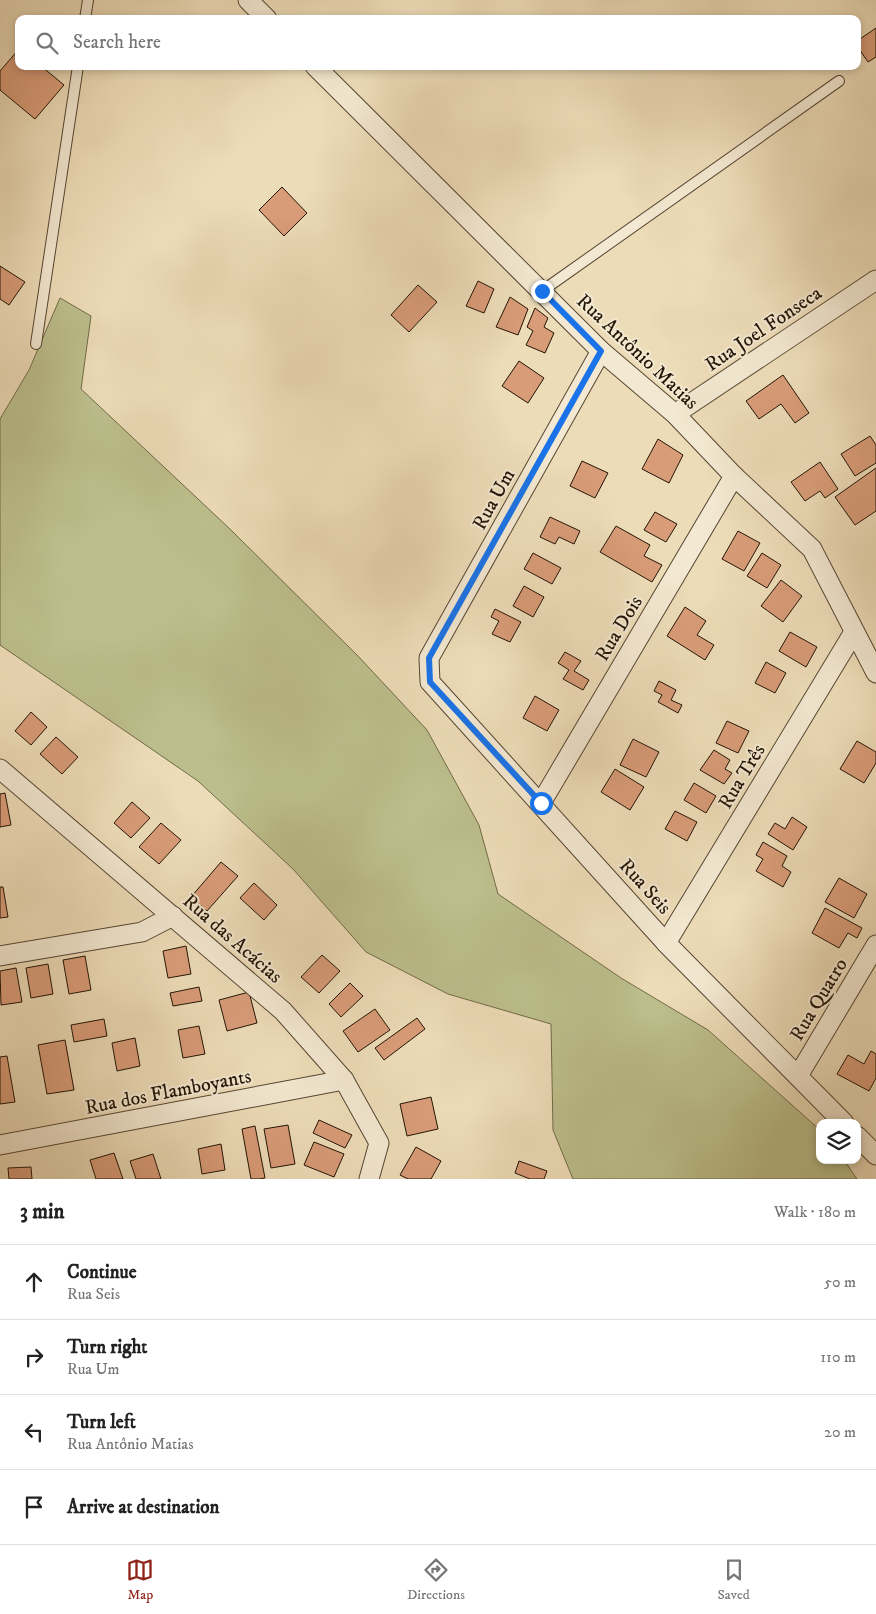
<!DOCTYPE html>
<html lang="en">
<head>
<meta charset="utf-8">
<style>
	:root { --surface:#fff; --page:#f2f2f2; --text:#222; --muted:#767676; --line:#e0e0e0; --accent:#8f2418 }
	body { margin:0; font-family:"IM FELL DW Pica",serif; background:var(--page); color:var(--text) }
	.controls { position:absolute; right:15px; bottom:15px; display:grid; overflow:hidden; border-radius:10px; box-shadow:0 2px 8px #0003 }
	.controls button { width:45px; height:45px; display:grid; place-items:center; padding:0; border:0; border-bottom:1px solid var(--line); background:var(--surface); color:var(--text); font:25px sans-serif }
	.stop { position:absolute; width:15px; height:15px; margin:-11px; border:4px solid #1a73e8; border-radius:50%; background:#fff }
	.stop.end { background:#1a73e8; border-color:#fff; box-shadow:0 1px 5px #0008 }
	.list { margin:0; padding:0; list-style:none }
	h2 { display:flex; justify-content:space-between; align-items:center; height:65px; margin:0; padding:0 20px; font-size:21px }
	h2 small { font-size:16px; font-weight:400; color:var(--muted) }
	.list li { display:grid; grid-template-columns:32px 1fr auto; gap:15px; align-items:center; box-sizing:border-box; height:75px; padding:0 20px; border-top:1px solid var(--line) }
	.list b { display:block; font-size:19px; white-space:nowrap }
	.list p { margin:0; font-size:16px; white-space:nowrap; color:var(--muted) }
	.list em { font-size:16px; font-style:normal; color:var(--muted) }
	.icon { flex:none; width:28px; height:28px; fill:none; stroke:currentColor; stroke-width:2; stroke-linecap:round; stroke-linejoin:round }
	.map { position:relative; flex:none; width:876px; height:1179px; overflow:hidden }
	.search { position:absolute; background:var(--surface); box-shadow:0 2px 8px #0003; left:15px; right:15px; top:15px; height:55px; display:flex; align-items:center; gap:12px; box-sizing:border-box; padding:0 18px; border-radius:10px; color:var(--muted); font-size:19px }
	.sheet { height:365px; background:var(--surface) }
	nav { display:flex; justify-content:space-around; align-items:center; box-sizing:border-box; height:70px; border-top:1px solid var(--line); background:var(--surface); font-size:14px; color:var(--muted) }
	nav a { display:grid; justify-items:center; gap:2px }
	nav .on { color:var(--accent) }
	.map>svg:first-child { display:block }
	.green { fill:#bcbf8c; stroke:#706a48 }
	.building { fill:#d89c78; stroke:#231405 }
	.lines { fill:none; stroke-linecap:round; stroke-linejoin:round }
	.lane-casing { stroke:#564632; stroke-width:12 }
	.street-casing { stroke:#564632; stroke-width:21 }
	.lane { stroke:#f3e8d1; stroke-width:10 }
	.street { stroke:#f3e8d1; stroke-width:19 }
	.route { stroke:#1a73e8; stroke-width:6 }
	.labels { text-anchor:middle; stroke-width:4; stroke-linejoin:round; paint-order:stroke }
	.street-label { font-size:20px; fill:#231405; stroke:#f3e8d1 }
</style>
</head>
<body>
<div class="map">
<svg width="876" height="1179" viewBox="0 0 876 1179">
	<rect width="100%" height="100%" fill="#eddcb8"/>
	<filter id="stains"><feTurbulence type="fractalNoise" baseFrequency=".004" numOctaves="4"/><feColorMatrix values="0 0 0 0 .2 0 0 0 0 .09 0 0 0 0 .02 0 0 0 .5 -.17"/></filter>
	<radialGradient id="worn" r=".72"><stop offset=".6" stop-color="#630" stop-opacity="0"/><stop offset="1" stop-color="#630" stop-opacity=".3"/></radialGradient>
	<polygon class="green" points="60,298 91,316 81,389 231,530 358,656 427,730 479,825 498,894 621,978 708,1030 820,1130 820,1160 844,1160 857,1179 573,1179 553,1130 551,1024 448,994 366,952 293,869 198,781 0,645 0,419 29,370"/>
	<g class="building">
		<polygon points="876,28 876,57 868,62 857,46 857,41"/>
		<polygon points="19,49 19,66 41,66 64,85 35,119 0,90 0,71"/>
		<polygon points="282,187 307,213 284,236 259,210"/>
		<polygon points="0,266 25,282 9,305 0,299"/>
		<polygon points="478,281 494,289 484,313 466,306"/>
		<polygon points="418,285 437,302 409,332 391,315"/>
		<polygon points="510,297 528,309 518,335 496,327"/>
		<polygon points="535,308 548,318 544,327 554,333 545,353 526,345 533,331 527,327"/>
		<polygon points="519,361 544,378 528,403 502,386"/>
		<polygon points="783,375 809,413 795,423 781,404 759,419 746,401"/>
		<polygon points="870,436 876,445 876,463 855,476 841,454"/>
		<polygon points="658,439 683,455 669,483 642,469"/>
		<polygon points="582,461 608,473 595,498 570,486"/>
		<polygon points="820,462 838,489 825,498 820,491 805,501 791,482"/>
		<polygon points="876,468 876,511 855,525 835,497"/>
		<polygon points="655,512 677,524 666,542 644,530"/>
		<polygon points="550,517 580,531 574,544 559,537 555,544 540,537"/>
		<polygon points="616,526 650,545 644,556 662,565 652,582 600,552"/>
		<polygon points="738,531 760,543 744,571 722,559"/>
		<polygon points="533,553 561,568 552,584 524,569"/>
		<polygon points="762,553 781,565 767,588 747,576"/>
		<polygon points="781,580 802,596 783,622 761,606"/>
		<polygon points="524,586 544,597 533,617 513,606"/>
		<polygon points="685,607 706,621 697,635 714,645 705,660 667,636"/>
		<polygon points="495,609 521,622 510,642 492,634 499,621 491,617"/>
		<polygon points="790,632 817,647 806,667 779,651"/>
		<polygon points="565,652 581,661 574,671 589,680 583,690 563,679 569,670 558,663"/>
		<polygon points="766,662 786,673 775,693 755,683"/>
		<polygon points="659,681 676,690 671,700 682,705 678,713 658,702 662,695 654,691"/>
		<polygon points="535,696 559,710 547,731 523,718"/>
		<polygon points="31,712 47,727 31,745 15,731"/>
		<polygon points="727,721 749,731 738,753 716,743"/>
		<polygon points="56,737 78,757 62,774 40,754"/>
		<polygon points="633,739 659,752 646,777 620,765"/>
		<polygon points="857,741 876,752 876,763 864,783 840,769"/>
		<polygon points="714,750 730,760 725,769 732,773 724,784 700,770"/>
		<polygon points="615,769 644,787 630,810 601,792"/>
		<polygon points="694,783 716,796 706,813 684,800"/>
		<polygon points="5,793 11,825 0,827 0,794"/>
		<polygon points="132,802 150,818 131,838 114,823"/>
		<polygon points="675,811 697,822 687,841 665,829"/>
		<polygon points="792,817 807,827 793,850 768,834 775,823 785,829"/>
		<polygon points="161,823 181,840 159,864 139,847"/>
		<polygon points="763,842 787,856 782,866 791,872 783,887 756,871 763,859 756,855"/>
		<polygon points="221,862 238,876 207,911 191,897"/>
		<polygon points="839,878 867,894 854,918 825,902"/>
		<polygon points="254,883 277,905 264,920 240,898"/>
		<polygon points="0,887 3,887 8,917 0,918"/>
		<polygon points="825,908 862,928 857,938 848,933 839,948 812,933"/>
		<polygon points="186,946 191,974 168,978 163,951"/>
		<polygon points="322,955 340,971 319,993 301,977"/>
		<polygon points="85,956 91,990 69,994 63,960"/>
		<polygon points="48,964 53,994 31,998 26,968"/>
		<polygon points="16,968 22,1002 1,1005 0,971"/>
		<polygon points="350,983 363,996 341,1017 329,1004"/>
		<polygon points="199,987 202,1001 173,1006 170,993"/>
		<polygon points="249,992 257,1023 227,1031 219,1000"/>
		<polygon points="375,1009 390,1030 358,1052 343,1031"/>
		<polygon points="417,1018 425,1029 384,1060 375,1048"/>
		<polygon points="104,1019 107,1036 74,1042 71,1025"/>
		<polygon points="199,1026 205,1054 183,1058 178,1030"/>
		<polygon points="135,1038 140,1066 117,1071 112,1043"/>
		<polygon points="65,1040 74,1090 47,1094 38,1045"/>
		<polygon points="871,1051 876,1054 876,1078 869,1091 837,1074 848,1055 864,1064"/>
		<polygon points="7,1056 15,1102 0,1104 0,1057"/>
		<polygon points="431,1097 438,1129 407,1136 400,1104"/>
		<polygon points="319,1120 352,1135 345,1148 313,1133"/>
		<polygon points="288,1125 295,1164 271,1168 264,1129"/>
		<polygon points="255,1126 265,1178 259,1179 251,1179 242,1129"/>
		<polygon points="314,1142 344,1154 334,1177 304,1165"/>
		<polygon points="221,1144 225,1170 202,1174 198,1149"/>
		<polygon points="416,1147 441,1161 431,1179 408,1179 400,1175"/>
		<polygon points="114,1153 123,1179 96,1179 90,1160"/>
		<polygon points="153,1154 161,1179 136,1179 130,1161"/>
		<polygon points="519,1161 547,1171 544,1179 530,1179 515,1173"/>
		<polygon points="31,1167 32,1179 9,1179 8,1168"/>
	</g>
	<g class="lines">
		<defs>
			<g id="lane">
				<polyline points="85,19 88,0"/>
				<polyline points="542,291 839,81"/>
				<polyline points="36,344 78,66"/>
			</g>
			<g id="street">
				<polyline points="248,0 267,19"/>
				<polyline points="315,66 601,351 675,414 734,476 812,549 876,673"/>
				<polyline points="601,351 429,658 430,682 666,943 844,1123"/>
				<polyline points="675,414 876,280"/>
				<polyline points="0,769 283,1011 344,1080 379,1143 369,1179"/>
				<polyline points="541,803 734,476"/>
				<polyline points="666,943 854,632"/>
				<polyline points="0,956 142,932 173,916"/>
				<polyline points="798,1076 876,945"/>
				<polyline points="857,1136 876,1155"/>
				<polyline points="0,1145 344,1080"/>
			</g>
		</defs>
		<use href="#lane" class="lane-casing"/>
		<use href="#street" class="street-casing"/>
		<use href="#lane" class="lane"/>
		<use href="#street" class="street"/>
	</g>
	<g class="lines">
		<polyline class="route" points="541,803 430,682 429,658 601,351 542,291"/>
	</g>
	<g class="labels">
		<g class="street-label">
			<text transform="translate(763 328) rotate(-34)" y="7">Rua Joel Fonseca</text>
			<text transform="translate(638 351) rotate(43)" y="7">Rua Antônio Matias</text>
			<text transform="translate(493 499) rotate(-61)" y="7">Rua Um</text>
			<text transform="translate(618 628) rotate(-59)" y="7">Rua Dois</text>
			<text transform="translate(741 776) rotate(-59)" y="7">Rua Três</text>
			<text transform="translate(646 886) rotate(48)" y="7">Rua Seis</text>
			<text transform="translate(233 938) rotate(41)" y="7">Rua das Acácias</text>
			<text transform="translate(818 999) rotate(-59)" y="7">Rua Quatro</text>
			<text transform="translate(168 1091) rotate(-11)" y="7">Rua dos Flamboyants</text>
		</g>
	</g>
	<rect width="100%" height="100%" filter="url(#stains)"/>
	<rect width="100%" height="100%" fill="url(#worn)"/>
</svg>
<div class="controls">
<button><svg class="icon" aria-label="layers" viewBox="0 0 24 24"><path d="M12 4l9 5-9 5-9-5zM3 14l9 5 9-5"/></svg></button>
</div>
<div class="stop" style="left:541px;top:803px"></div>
<div class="stop end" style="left:542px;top:291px"></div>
<div class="search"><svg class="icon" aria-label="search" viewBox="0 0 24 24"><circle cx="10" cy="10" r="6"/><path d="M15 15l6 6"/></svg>Search here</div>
</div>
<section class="sheet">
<h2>3 min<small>Walk · 180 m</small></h2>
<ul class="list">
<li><svg class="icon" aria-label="ahead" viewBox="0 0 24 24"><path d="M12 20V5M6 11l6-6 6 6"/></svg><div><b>Continue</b><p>Rua Seis</p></div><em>50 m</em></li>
<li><svg class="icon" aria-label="right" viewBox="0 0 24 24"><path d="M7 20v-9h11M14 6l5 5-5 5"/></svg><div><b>Turn right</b><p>Rua Um</p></div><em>110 m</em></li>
<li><svg class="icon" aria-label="left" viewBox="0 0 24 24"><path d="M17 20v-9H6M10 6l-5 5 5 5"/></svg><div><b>Turn left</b><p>Rua Antônio Matias</p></div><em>20 m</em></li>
<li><svg class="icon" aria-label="arrive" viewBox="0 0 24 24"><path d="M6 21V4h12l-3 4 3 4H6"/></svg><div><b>Arrive at destination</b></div></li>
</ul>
</section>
<nav>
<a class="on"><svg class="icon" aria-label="map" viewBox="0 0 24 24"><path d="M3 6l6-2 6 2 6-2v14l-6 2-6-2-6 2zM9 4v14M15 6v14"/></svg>Map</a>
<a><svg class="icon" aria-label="directions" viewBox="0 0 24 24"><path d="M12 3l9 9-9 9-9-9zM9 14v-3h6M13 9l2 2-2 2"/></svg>Directions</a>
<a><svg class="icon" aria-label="saved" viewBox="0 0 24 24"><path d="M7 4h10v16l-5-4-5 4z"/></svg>Saved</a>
</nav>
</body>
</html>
